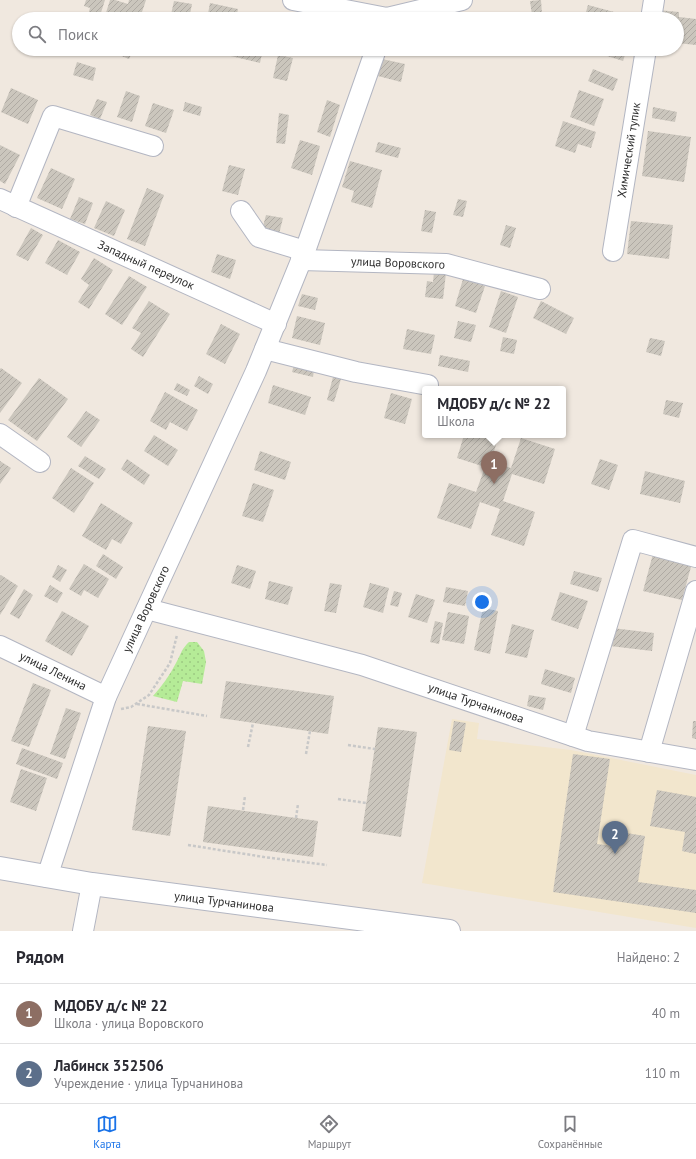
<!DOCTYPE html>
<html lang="ru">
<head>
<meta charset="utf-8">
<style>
	:root { --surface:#fff; --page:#f7f7f7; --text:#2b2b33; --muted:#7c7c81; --line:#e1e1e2; --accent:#1a73e8 }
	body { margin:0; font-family:"PT Sans",sans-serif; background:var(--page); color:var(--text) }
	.you { position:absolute; left:482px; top:602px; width:14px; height:14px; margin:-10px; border:3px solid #fff; border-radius:50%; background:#1a73e8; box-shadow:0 0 0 6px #1a73e833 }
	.badge { display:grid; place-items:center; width:26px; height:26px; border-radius:50%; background:var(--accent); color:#fff; font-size:13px; font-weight:700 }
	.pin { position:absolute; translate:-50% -33px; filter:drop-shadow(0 1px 2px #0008) }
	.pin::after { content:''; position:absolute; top:21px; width:14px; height:12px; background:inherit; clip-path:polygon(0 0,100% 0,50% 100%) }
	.popup { position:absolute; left:422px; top:386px; width:144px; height:52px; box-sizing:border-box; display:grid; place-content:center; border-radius:4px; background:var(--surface); filter:drop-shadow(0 1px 3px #0005); font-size:13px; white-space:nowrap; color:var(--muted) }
	.popup b { font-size:15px; color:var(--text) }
	.popup::after { content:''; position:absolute; left:50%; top:100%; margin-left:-8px; border:8px solid transparent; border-top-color:var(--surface) }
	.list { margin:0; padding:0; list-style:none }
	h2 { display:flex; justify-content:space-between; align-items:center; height:52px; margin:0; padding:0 16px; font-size:17px }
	h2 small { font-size:13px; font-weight:400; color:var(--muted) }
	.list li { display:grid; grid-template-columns:26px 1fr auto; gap:12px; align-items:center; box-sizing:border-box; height:60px; padding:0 16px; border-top:1px solid var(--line) }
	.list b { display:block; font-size:15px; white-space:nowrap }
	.list p { margin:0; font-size:13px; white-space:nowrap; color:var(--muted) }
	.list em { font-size:13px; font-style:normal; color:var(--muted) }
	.icon { flex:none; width:22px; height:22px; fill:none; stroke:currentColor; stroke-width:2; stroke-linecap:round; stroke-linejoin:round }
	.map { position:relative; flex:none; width:696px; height:931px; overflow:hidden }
	.search { position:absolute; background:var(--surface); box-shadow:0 1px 3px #0004; left:12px; right:12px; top:12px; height:44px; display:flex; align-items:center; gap:10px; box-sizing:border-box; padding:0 14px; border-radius:22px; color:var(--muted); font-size:15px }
	.sheet { height:172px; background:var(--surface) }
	nav { display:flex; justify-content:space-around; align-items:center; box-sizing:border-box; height:56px; border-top:1px solid var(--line); background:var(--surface); font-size:11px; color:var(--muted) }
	nav a { display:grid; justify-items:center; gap:2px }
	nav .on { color:var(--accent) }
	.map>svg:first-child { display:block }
	.education { fill:#f2e6cd }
	.grass { fill:url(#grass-dots) }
	.building { fill:url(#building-hatch) }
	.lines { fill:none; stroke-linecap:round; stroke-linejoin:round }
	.street-casing { stroke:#b3b6c2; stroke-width:22 }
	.secondary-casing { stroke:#b3b6c2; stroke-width:24 }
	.path { stroke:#c8c8c8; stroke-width:2.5; stroke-dasharray:3 2; stroke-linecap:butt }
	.street { stroke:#fff; stroke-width:20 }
	.secondary { stroke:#fff; stroke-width:22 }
	.labels { text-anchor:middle; stroke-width:3.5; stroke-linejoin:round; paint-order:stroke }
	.street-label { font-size:12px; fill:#2d2d2d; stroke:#fff }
</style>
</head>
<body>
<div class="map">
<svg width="696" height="931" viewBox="0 0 696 931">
	<defs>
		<pattern id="grass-dots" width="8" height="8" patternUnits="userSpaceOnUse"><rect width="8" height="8" fill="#b5eb97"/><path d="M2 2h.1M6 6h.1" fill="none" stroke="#9cca82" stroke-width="1.8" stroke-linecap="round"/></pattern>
		<pattern id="building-hatch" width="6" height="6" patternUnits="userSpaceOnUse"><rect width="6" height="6" fill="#cbc6bd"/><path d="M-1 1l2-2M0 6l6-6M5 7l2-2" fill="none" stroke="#afaaa3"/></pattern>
	</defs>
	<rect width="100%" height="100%" fill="#f0e8df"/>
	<polygon class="education" points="452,719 479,723 477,739 571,750 696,775 696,928 422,883"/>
	<path class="grass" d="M 189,642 L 197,642 L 204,651 L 206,662 L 202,684 L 183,681 L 177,702 L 153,696 C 162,686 170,675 176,663 C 182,653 180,651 189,642 Z"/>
	<g class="building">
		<polygon points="86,0 105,0 99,19 87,19 90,8 84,6"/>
		<polygon points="110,0 115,0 128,4 129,0 146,0 141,15 145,17 145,19 104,19"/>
		<polygon points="541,0 542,14 532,15 530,1"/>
		<polygon points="174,1 192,4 189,19 170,19"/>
		<polygon points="210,3 238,9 236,19 207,19"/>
		<polygon points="588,5 614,12 612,19 584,19"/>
		<polygon points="658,10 679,12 679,17 696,19 696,45 677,43 677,19 657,19"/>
		<polygon points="122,49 134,49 129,59 119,55"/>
		<polygon points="232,49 263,49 260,63 231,56"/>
		<polygon points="335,49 359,49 358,55"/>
		<polygon points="489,49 514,49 512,56"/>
		<polygon points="606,49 627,49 623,61 604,55"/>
		<polygon points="278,55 293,58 287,81 273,78"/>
		<polygon points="382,59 405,64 401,82 378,76"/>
		<polygon points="77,62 96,68 93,81 73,75"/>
		<polygon points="593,69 618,79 613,91 588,81"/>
		<polygon points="11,88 38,100 28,124 1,112"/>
		<polygon points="579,90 604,99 594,126 570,117"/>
		<polygon points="126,91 140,96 132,122 117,117"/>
		<polygon points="97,99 107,102 100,119 90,115"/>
		<polygon points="327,100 340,105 330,137 317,132"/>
		<polygon points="185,102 202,107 200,116 183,111"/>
		<polygon points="153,103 174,110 166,133 145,126"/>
		<polygon points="653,107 677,112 675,122 652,118"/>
		<polygon points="279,113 289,115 285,144 276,143"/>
		<polygon points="563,121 596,132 591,148 578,144 575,153 555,146"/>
		<polygon points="648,131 691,137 684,182 642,176"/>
		<polygon points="300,140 320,146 312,175 291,168"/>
		<polygon points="378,142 401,148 398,158 375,152"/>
		<polygon points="0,145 20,155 5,184 0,181"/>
		<polygon points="350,161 382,170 372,208 351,202 354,191 342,187"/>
		<polygon points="229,165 245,169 238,195 222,191"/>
		<polygon points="51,168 75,179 62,209 37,198"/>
		<polygon points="147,188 164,195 145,246 127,239"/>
		<polygon points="79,197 93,203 85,224 70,219"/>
		<polygon points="458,199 467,201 463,217 453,215"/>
		<polygon points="106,201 125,210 114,236 94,228"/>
		<polygon points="425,210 436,212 432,233 421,231"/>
		<polygon points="266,215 283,218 279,234 262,230"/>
		<polygon points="631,221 673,225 669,259 627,254"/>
		<polygon points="506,225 516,228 510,248 500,245"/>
		<polygon points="31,228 43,235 28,261 16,255"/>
		<polygon points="58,240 80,252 67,275 45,263"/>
		<polygon points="217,254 236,260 230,279 211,272"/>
		<polygon points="94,258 113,270 89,309 78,302 89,285 81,279"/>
		<polygon points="434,272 446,273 443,299 425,297 427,281 433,282"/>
		<polygon points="129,276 147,287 122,325 105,314"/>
		<polygon points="463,279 485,286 476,313 455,306"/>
		<polygon points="501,291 518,297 506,333 489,327"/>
		<polygon points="302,294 318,298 315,310 298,306"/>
		<polygon points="149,301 170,314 143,357 131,349 141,333 132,328"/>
		<polygon points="541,301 574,318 566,334 533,318"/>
		<polygon points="297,316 325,323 320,345 292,338"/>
		<polygon points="458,321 476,325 471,342 454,338"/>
		<polygon points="221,324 240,334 225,364 206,354"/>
		<polygon points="407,329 435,335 431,354 403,349"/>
		<polygon points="503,337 517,340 514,354 500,351"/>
		<polygon points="650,338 665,341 661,356 646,352"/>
		<polygon points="440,355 470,361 468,372 438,366"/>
		<polygon points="294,365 314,370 313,377 292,372"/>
		<polygon points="1,368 22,383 0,413 0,369"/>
		<polygon points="199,376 213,384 208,394 194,386"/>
		<polygon points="333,377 341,379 334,402 327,400"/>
		<polygon points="39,378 68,399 37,441 8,420"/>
		<polygon points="177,383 190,390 187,396 174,390"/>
		<polygon points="273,385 311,397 305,415 268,403"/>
		<polygon points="165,392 198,410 187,431 170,422 166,430 150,421"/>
		<polygon points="391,393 412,399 405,424 384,418"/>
		<polygon points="666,400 683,403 679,418 663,414"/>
		<polygon points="86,411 100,420 81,447 67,437"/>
		<polygon points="154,435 178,450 168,466 144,451"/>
		<polygon points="464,435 499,435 491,461 511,468 521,438 555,449 544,484 512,474 503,501 535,512 524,546 491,535 500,509 480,502 471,529 437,518 449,483 476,492 485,467 457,458"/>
		<polygon points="260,451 291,462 285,480 254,470"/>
		<polygon points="85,456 106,469 99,479 78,466"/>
		<polygon points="127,459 150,475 144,485 121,469"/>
		<polygon points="600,459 618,465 609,490 591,484"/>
		<polygon points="0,461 11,468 0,484"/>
		<polygon points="71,468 94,483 74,513 52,498"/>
		<polygon points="645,471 685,481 680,503 640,494"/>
		<polygon points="253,483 274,490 263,522 242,516"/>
		<polygon points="101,503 133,523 121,544 112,539 106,550 82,536"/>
		<polygon points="103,554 123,567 116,579 96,566"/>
		<polygon points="653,554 692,563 682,600 643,591"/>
		<polygon points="84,564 109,579 98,598 84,590 81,596 69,589"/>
		<polygon points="58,565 67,570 60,582 52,577"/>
		<polygon points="237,565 256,571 250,589 231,583"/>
		<polygon points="574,571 602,578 598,592 570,584"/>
		<polygon points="1,575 18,586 0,615 0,576"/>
		<polygon points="269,581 293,587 288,605 265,599"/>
		<polygon points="330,583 342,585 336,613 324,611"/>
		<polygon points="370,583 389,588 383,613 363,607"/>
		<polygon points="50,585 63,593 57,603 44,596"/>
		<polygon points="446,587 468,591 465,606 443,602"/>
		<polygon points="24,589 33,595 19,619 10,614"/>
		<polygon points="394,591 402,593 398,607 390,605"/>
		<polygon points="560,592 588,601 578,629 551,620"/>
		<polygon points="416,594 435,600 427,623 408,617"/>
		<polygon points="483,608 498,611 490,654 474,650"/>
		<polygon points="62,611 89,626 72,656 45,641"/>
		<polygon points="448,612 469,616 464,644 442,640"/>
		<polygon points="435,621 443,623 439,644 430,642"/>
		<polygon points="512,624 534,630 527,658 505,653"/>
		<polygon points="612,628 654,633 652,651 610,646"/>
		<polygon points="545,669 575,678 571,693 541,684"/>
		<polygon points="226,681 334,696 328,734 220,718"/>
		<polygon points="33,683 51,690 29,747 11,741"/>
		<polygon points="529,695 546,698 543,710 527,706"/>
		<polygon points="66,708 81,713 65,759 50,754"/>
		<polygon points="454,721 466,723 461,752 449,750"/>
		<polygon points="693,721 696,721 696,739 692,738"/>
		<polygon points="148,726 186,731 170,836 132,830"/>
		<polygon points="378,727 417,732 401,837 362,831"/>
		<polygon points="22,748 63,763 57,779 16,764"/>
		<polygon points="573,754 610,759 597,844 612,846 614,831 645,836 638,882 696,890 696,913 553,892"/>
		<polygon points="21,769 47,778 36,811 10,802"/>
		<polygon points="657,790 696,797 696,854 682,851 685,832 650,826"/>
		<polygon points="208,806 318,821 313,857 203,842"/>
	</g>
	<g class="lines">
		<defs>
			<g id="street">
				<polyline points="293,0 387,18 462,0"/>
				<polyline points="651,19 654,0"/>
				<polyline points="0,199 276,324"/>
				<polyline points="16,207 53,116 153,146"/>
				<polyline points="241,211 259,237 305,251"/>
				<polyline points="613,251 646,49"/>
				<polyline points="301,260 446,264 540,289"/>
				<polyline points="265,349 356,372 428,385"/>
				<polyline points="0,434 40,462"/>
				<polyline points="147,609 362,665 588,741 696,760"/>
				<polyline points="0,646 106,697"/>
				<polyline points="573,736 633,540 696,557"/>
				<polyline points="649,752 696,591"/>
				<polyline points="47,877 106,697 256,371 305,251 376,49"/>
				<polyline points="83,931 92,884"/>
			</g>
			<polyline id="secondary" points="0,868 92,884 449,931"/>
		</defs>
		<use href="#street" class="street-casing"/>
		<use href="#secondary" class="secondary-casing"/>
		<g class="path">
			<polyline points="137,704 207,716"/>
			<polyline points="121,709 131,707 149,695 170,663 177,635"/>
			<polyline points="348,745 375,749"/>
			<polyline points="248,747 253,723"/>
			<polyline points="306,754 310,731"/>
			<polyline points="338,799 366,803"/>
			<polyline points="243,810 245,796"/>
			<polyline points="296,818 298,804"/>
			<polyline points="188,845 264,857 327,865"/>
		</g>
		<use href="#street" class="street"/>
		<use href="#secondary" class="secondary"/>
	</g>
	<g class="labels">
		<g class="street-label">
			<text transform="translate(629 150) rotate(-81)" y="4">Химический тупик</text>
			<text transform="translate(398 263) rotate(2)" y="4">улица Воровского</text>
			<text transform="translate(146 265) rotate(24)" y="4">Западный переулок</text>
			<text transform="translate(146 609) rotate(-65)" y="4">улица Воровского</text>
			<text transform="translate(53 671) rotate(26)" y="4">улица Ленина</text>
			<text transform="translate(476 703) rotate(19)" y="4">улица Турчанинова</text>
			<text transform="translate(224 902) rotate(7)" y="4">улица Турчанинова</text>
		</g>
	</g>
</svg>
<div class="you"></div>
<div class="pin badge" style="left:494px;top:484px;background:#8d6e63">1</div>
<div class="popup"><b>МДОБУ д/с № 22</b>Школа</div>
<div class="pin badge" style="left:615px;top:854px;background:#5c6f8a">2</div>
<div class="search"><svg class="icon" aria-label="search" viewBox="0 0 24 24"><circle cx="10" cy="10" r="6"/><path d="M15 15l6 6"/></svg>Поиск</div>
</div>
<section class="sheet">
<h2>Рядом<small>Найдено: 2</small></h2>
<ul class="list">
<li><span class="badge" style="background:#8d6e63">1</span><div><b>МДОБУ д/с № 22</b><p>Школа · улица Воровского</p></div><em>40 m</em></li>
<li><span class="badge" style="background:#5c6f8a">2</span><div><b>Лабинск 352506</b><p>Учреждение · улица Турчанинова</p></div><em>110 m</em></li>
</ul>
</section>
<nav>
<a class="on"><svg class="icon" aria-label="map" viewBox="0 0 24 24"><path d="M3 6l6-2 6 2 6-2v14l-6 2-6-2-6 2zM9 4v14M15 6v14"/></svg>Карта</a>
<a><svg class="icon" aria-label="directions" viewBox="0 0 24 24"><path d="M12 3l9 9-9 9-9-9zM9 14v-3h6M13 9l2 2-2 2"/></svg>Маршрут</a>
<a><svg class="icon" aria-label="saved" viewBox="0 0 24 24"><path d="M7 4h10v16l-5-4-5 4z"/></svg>Сохранённые</a>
</nav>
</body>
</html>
